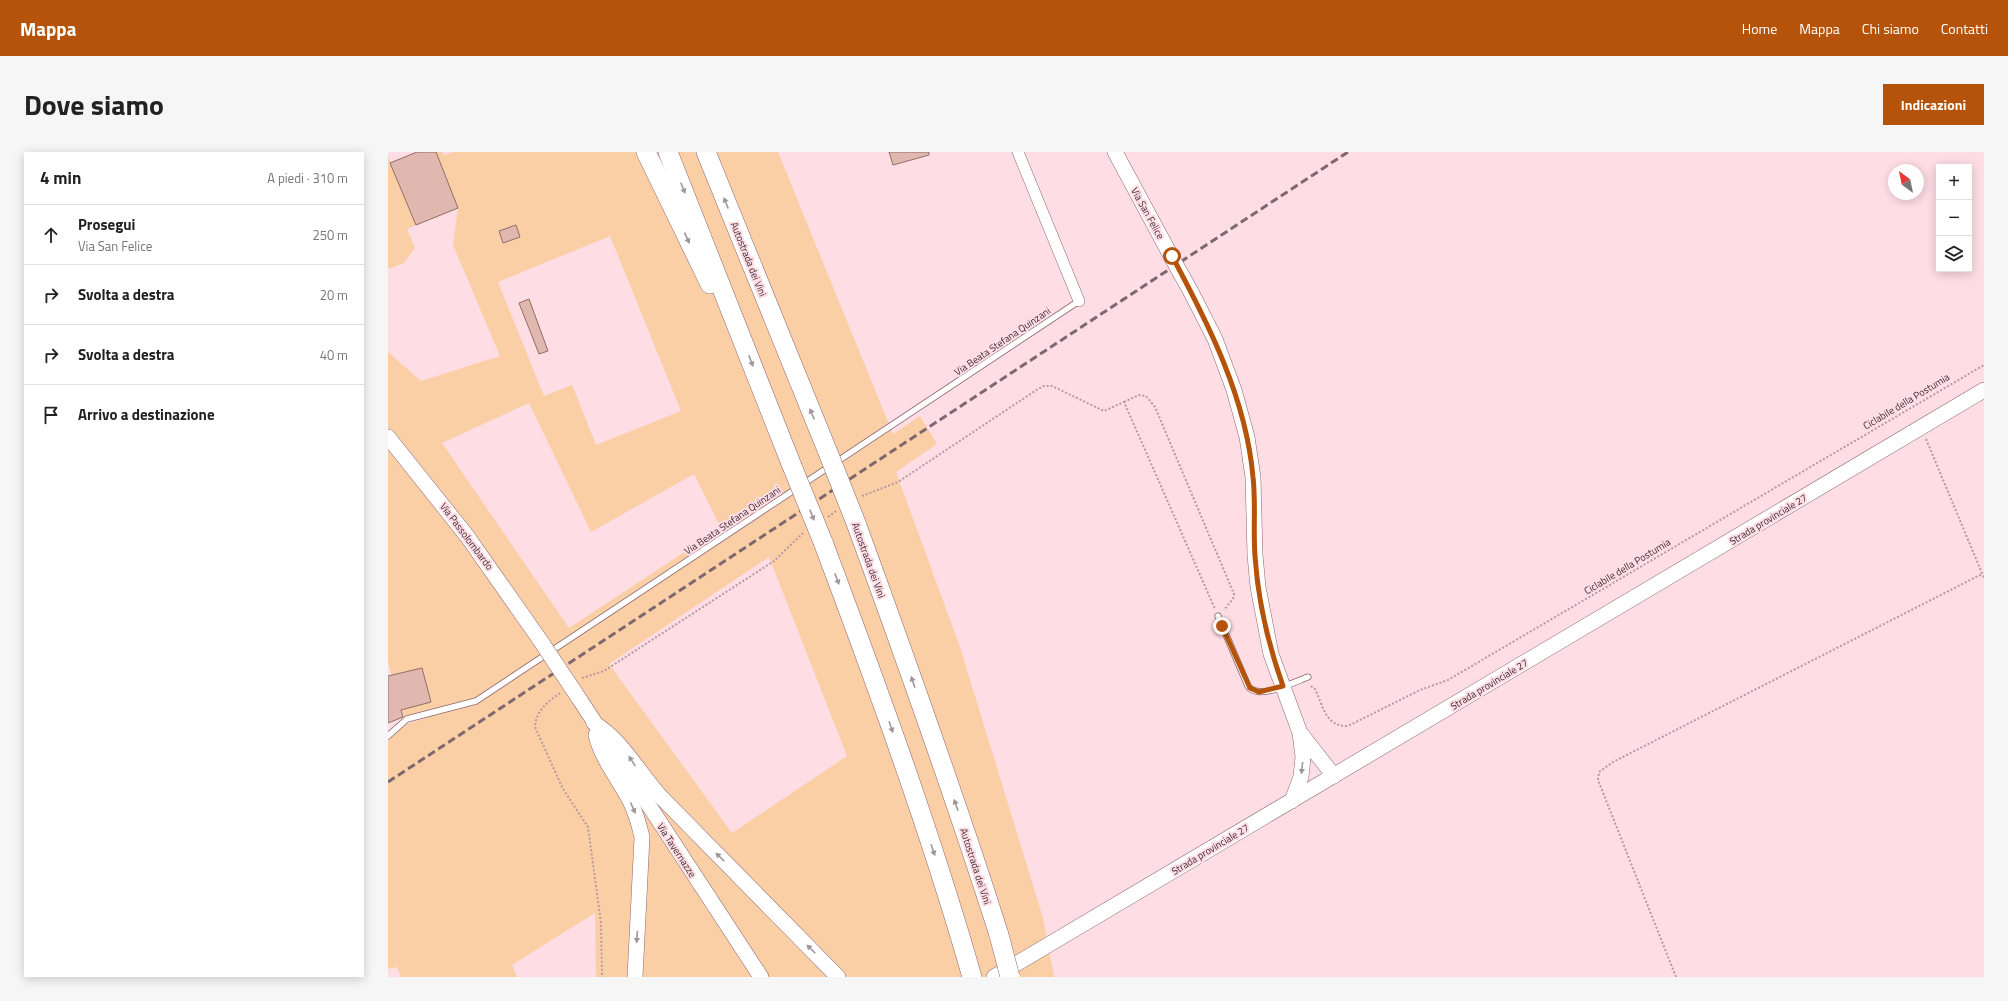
<!DOCTYPE html>
<html lang="it">
<head>
<meta charset="utf-8">
<style>
	:root { --surface:#fff; --page:#f6f6f6; --text:#222; --muted:#767676; --line:#e0e0e0; --accent:#b45309 }
	body { margin:0; font-family:"Titillium Web",sans-serif; background:var(--page); color:var(--text) }
	.controls { position:absolute; right:12px; top:12px; display:grid; overflow:hidden; border-radius:0px; box-shadow:0 2px 10px #0003 }
	.controls button { width:36px; height:36px; display:grid; place-items:center; padding:0; border:0; border-bottom:1px solid var(--line); background:var(--surface); color:var(--text); font:20px sans-serif }
	.compass { position:absolute; left:1500px; top:12px; width:36px; height:36px; border-radius:50%; background:var(--surface); box-shadow:0 2px 10px #0003; rotate:327deg }
	.stop { position:absolute; width:12px; height:12px; margin:-9px; border:3px solid #b45309; border-radius:50%; background:#fff }
	.stop.end { background:#b45309; border-color:#fff; box-shadow:0 1px 4px #0008 }
	.list { margin:0; padding:0; list-style:none }
	h2 { display:flex; justify-content:space-between; align-items:center; height:52px; margin:0; padding:0 16px; font-size:17px }
	h2 small { font-size:13px; font-weight:400; color:var(--muted) }
	.list li { display:grid; grid-template-columns:26px 1fr auto; gap:12px; align-items:center; box-sizing:border-box; height:60px; padding:0 16px; border-top:1px solid var(--line) }
	.list b { display:block; font-size:15px; white-space:nowrap }
	.list p { margin:0; font-size:13px; white-space:nowrap; color:var(--muted) }
	.list em { font-size:13px; font-style:normal; color:var(--muted) }
	.icon { flex:none; width:22px; height:22px; fill:none; stroke:currentColor; stroke-width:2; stroke-linecap:round; stroke-linejoin:round }
	.map { position:relative; flex:none; width:1596px; height:825px; overflow:hidden; border-radius:0px }
	header { display:flex; align-items:center; gap:24px; box-sizing:border-box; height:56px; padding:0 20px; background:var(--accent); color:#fff }
	header strong { font-size:19px }
	nav { display:flex; gap:22px; margin-inline-start:auto; font-size:14px }
	.intro { display:flex; align-items:center; justify-content:space-between; box-sizing:border-box; height:96px; padding:0 24px }
	h1 { margin:0; font-size:28px }
	.button { padding:10px 18px; border-radius:0px; background:var(--accent); color:#fff; font-size:14px; font-weight:700 }
	main { display:flex; gap:24px; padding:0 24px }
	aside { flex:1; background:var(--surface); border-radius:0px; box-shadow:0 2px 10px #0003 }
	.map>svg:first-child { display:block }
	.green { fill:#fbcfa6; fill-rule:evenodd }
	.building { fill:#e0b8af; stroke:#916d64 }
	.lines { fill:none; stroke-linecap:round; stroke-linejoin:round }
	.lane-casing { stroke:#8c6771; stroke-width:7 }
	.street-casing { stroke:#8c6771; stroke-width:12 }
	.secondary-casing { stroke:#8c6771; stroke-width:16 }
	.highway-casing { stroke:#8c6771; stroke-width:20 }
	.path { stroke:#b59aa1; stroke-width:2; stroke-dasharray:2 2; stroke-linecap:butt }
	.lane { stroke:#fff; stroke-width:5.5 }
	.street { stroke:#fff; stroke-width:11 }
	.secondary { stroke:#fff; stroke-width:15 }
	.highway { stroke:#fff; stroke-width:19 }
	.rail { stroke:#7e686e; stroke-width:3; stroke-dasharray:8 4; stroke-linecap:butt }
	.secondary-bridge-casing { stroke:#8c6771; stroke-width:16; stroke-linecap:butt }
	.highway-bridge-casing { stroke:#8c6771; stroke-width:20; stroke-linecap:butt }
	.secondary-bridge { stroke:#fff; stroke-width:15 }
	.highway-bridge { stroke:#fff; stroke-width:19 }
	.oneway { fill:#9e9698 }
	.route { stroke:#b45309; stroke-width:5 }
	.labels { text-anchor:middle; stroke-width:4; stroke-linejoin:round; paint-order:stroke }
	.street-label { font-size:10px; fill:#3d2d31; stroke:#fedde5 }
</style>
</head>
<body>
<header>
<strong>Mappa</strong>
<nav><a>Home</a><a>Mappa</a><a>Chi siamo</a><a>Contatti</a></nav>
</header>
<div class="intro"><h1>Dove siamo</h1><a class="button">Indicazioni</a></div>
<main>
<aside>
<h2>4 min<small>A piedi · 310 m</small></h2>
<ul class="list">
<li><svg class="icon" aria-label="ahead" viewBox="0 0 24 24"><path d="M12 20V5M6 11l6-6 6 6"/></svg><div><b>Prosegui</b><p>Via San Felice</p></div><em>250 m</em></li>
<li><svg class="icon" aria-label="right" viewBox="0 0 24 24"><path d="M7 20v-9h11M14 6l5 5-5 5"/></svg><div><b>Svolta a destra</b></div><em>20 m</em></li>
<li><svg class="icon" aria-label="right" viewBox="0 0 24 24"><path d="M7 20v-9h11M14 6l5 5-5 5"/></svg><div><b>Svolta a destra</b></div><em>40 m</em></li>
<li><svg class="icon" aria-label="arrive" viewBox="0 0 24 24"><path d="M6 21V4h12l-3 4 3 4H6"/></svg><div><b>Arrivo a destinazione</b></div></li>
</ul>
</aside>
<div class="map">
<svg width="1596" height="825" viewBox="0 0 1596 825">
	<rect width="100%" height="100%" fill="#fedde5"/>
	<g class="green">
		<path d="M 48,0 L 55,0 L 56,3 L 65,0 L 390,0 L 505,282 L 532,264 L 549,292 L 508,320 L 572,495 L 655,766 L 666,825 L 208,825 L 207,761 L 124,813 L 129,825 L 13,825 L 9,815 L 0,817 L 0,578 L 38,566 L 36,559 L 16,566 L 0,510 L 0,200 L 33,229 L 112,204 L 65,93 L 70,56 ZM 222,84 L 293,259 L 208,293 L 184,233 L 156,244 L 110,130 ZM 141,251 L 203,380 L 306,322 L 333,376 L 181,476 L 54,291 ZM 381,405 L 459,604 L 344,681 L 221,512 Z"/>
		<polygon points="0,4 28,73 19,77 27,96 16,111 0,117"/>
	</g>
	<g class="building">
		<polygon points="29,0 48,0 70,56 28,73 2,11"/>
		<polygon points="501,0 541,0 541,3 505,13"/>
		<polygon points="128,73 132,85 115,91 111,79"/>
		<polygon points="141,147 160,199 151,202 131,151"/>
		<polygon points="34,516 43,550 13,558 15,565 0,571 0,524"/>
	</g>
	<g class="lines">
		<defs>
			<g id="lane">
				<path d="M 830,464 L 860,534 C 870,549 906,530 920,525"/>
				<polyline points="0,584 19,567 88,549 691,149"/>
			</g>
			<polyline id="street" points="630,0 691,149"/>
			<g id="secondary">
				<polyline points="727,0 783,104"/>
				<polyline points="803,140 827,187 846,238 859,285 865,325 867,403 870,435 883,502 912,581 915,605 913,625 904,649"/>
				<polyline points="0,285 79,384 152,488"/>
				<polyline points="192,548 373,825"/>
				<path d="M 206,571 C 235,589 250,620 273,645 L 450,825"/>
				<polyline points="913,582 946,624"/>
				<path d="M 208,583 C 214,608 231,627 242,649 C 248,661 251,672 254,685 L 247,825"/>
				<polyline points="606,825 1596,238"/>
			</g>
			<g id="highway">
				<polyline points="258,0 322,132"/>
				<polyline points="280,0 404,314"/>
				<polyline points="318,0 439,298"/>
				<path d="M 468,371 C 518,508 567,644 611,783"/>
				<path d="M 435,390 C 489,534 542,678 584,825"/>
			</g>
		</defs>
		<use href="#lane" class="lane-casing"/>
		<use href="#street" class="street-casing"/>
		<use href="#secondary" class="secondary-casing"/>
		<use href="#highway" class="highway-casing"/>
		<g class="path">
			<polyline points="736,250 751,243 758,244 767,255 846,442 845,447 836,458"/>
			<polyline points="1538,287 1596,426"/>
			<polyline points="474,344 510,330 650,237 656,234 664,234 716,259 736,250 827,457"/>
			<polyline points="440,365 448,359"/>
			<polyline points="194,526 216,519 386,409 415,381"/>
			<path d="M 923,534 L 927,537 C 935,553 937,575 960,574 L 1032,538 L 1060,528 L 1596,213"/>
			<path d="M 172,541 C 160,550 148,558 147,575 L 175,637 L 200,675 L 213,771 L 214,825"/>
			<polyline points="1288,825 1210,628 1211,620 1225,610 1594,422"/>
		</g>
		<use href="#lane" class="lane"/>
		<use href="#street" class="street"/>
		<use href="#secondary" class="secondary"/>
		<use href="#highway" class="highway"/>
		<polyline class="rail" points="0,630 960,0"/>
		<defs>
			<g id="secondary-bridge">
				<polyline points="783,104 803,140"/>
				<polyline points="152,488 192,548"/>
			</g>
			<g id="highway-bridge">
				<polyline points="439,298 468,371"/>
				<polyline points="404,314 435,390"/>
				<polyline points="611,783 622,825"/>
			</g>
		</defs>
		<use href="#secondary-bridge" class="secondary-bridge-casing"/>
		<use href="#highway-bridge" class="highway-bridge-casing"/>
		<use href="#secondary-bridge" class="secondary-bridge"/>
		<use href="#highway-bridge" class="highway-bridge"/>
	</g>
	<defs><path id="oneway-solid" d="M-6-.8H1V-3.2L6.5 0L1 3.2V.8H-6Z"/></defs>
	<g class="oneway">
		<use href="#oneway-solid" transform="translate(295 36) rotate(68)"/>
		<use href="#oneway-solid" transform="translate(338 51) rotate(-112)"/>
		<use href="#oneway-solid" transform="translate(299 86) rotate(65)"/>
		<use href="#oneway-solid" transform="translate(363 209) rotate(69)"/>
		<use href="#oneway-solid" transform="translate(424 262) rotate(-112)"/>
		<use href="#oneway-solid" transform="translate(424 363) rotate(68)"/>
		<use href="#oneway-solid" transform="translate(449 427) rotate(69)"/>
		<use href="#oneway-solid" transform="translate(525 530) rotate(-109)"/>
		<use href="#oneway-solid" transform="translate(503 575) rotate(71)"/>
		<use href="#oneway-solid" transform="translate(244 609) rotate(-124)"/>
		<use href="#oneway-solid" transform="translate(914 616) rotate(96)"/>
		<use href="#oneway-solid" transform="translate(568 653) rotate(-109)"/>
		<use href="#oneway-solid" transform="translate(245 656) rotate(66)"/>
		<use href="#oneway-solid" transform="translate(545 698) rotate(71)"/>
		<use href="#oneway-solid" transform="translate(332 705) rotate(-135)"/>
		<use href="#oneway-solid" transform="translate(249 785) rotate(94)"/>
		<use href="#oneway-solid" transform="translate(423 797) rotate(-135)"/>
	</g>
	<g class="lines">
		<path class="route" d="M 784,104 C 821,173 858,246 865,325 C 868,351 865,378 867,404 C 870,449 880,492 895,534 L 871,540 L 862,536 L 834,474"/>
	</g>
	<g class="labels">
		<g class="street-label">
			<text transform="translate(760 61) rotate(61)" y="4">Via San Felice</text>
			<text transform="translate(361 107) rotate(68)" y="4">Autostrada dei Vini</text>
			<text transform="translate(614 189) rotate(-34)" y="4">Via Beata Stefana Quinzani</text>
			<text transform="translate(1518 249) rotate(-31)" y="4">Ciclabile della Postumia</text>
			<text transform="translate(1380 367) rotate(-31)" y="4">Strada provinciale 27</text>
			<text transform="translate(344 368) rotate(-34)" y="4">Via Beata Stefana Quinzani</text>
			<text transform="translate(79 384) rotate(53)" y="4">Via Passolombardo</text>
			<text transform="translate(481 408) rotate(70)" y="4">Autostrada dei Vini</text>
			<text transform="translate(1239 414) rotate(-31)" y="4">Ciclabile della Postumia</text>
			<text transform="translate(1101 532) rotate(-31)" y="4">Strada provinciale 27</text>
			<text transform="translate(822 697) rotate(-31)" y="4">Strada provinciale 27</text>
			<text transform="translate(289 698) rotate(57)" y="4">Via Tavernazze</text>
			<text transform="translate(588 714) rotate(72)" y="4">Autostrada dei Vini</text>
		</g>
	</g>
</svg>
<div class="controls">
<button>+</button>
<button>−</button>
<button><svg class="icon" aria-label="layers" viewBox="0 0 24 24"><path d="M12 4l9 5-9 5-9-5zM3 14l9 5 9-5"/></svg></button>
</div>
<svg class="compass" viewBox="-18 -18 36 36"><path d="M0-13l5 13h-10z" fill="#e53935"/><path d="M0 13l5-13h-10z" fill="#767676"/></svg>
<div class="stop" style="left:784px;top:104px"></div>
<div class="stop end" style="left:834px;top:474px"></div>
</div>
</main>
</body>
</html>
